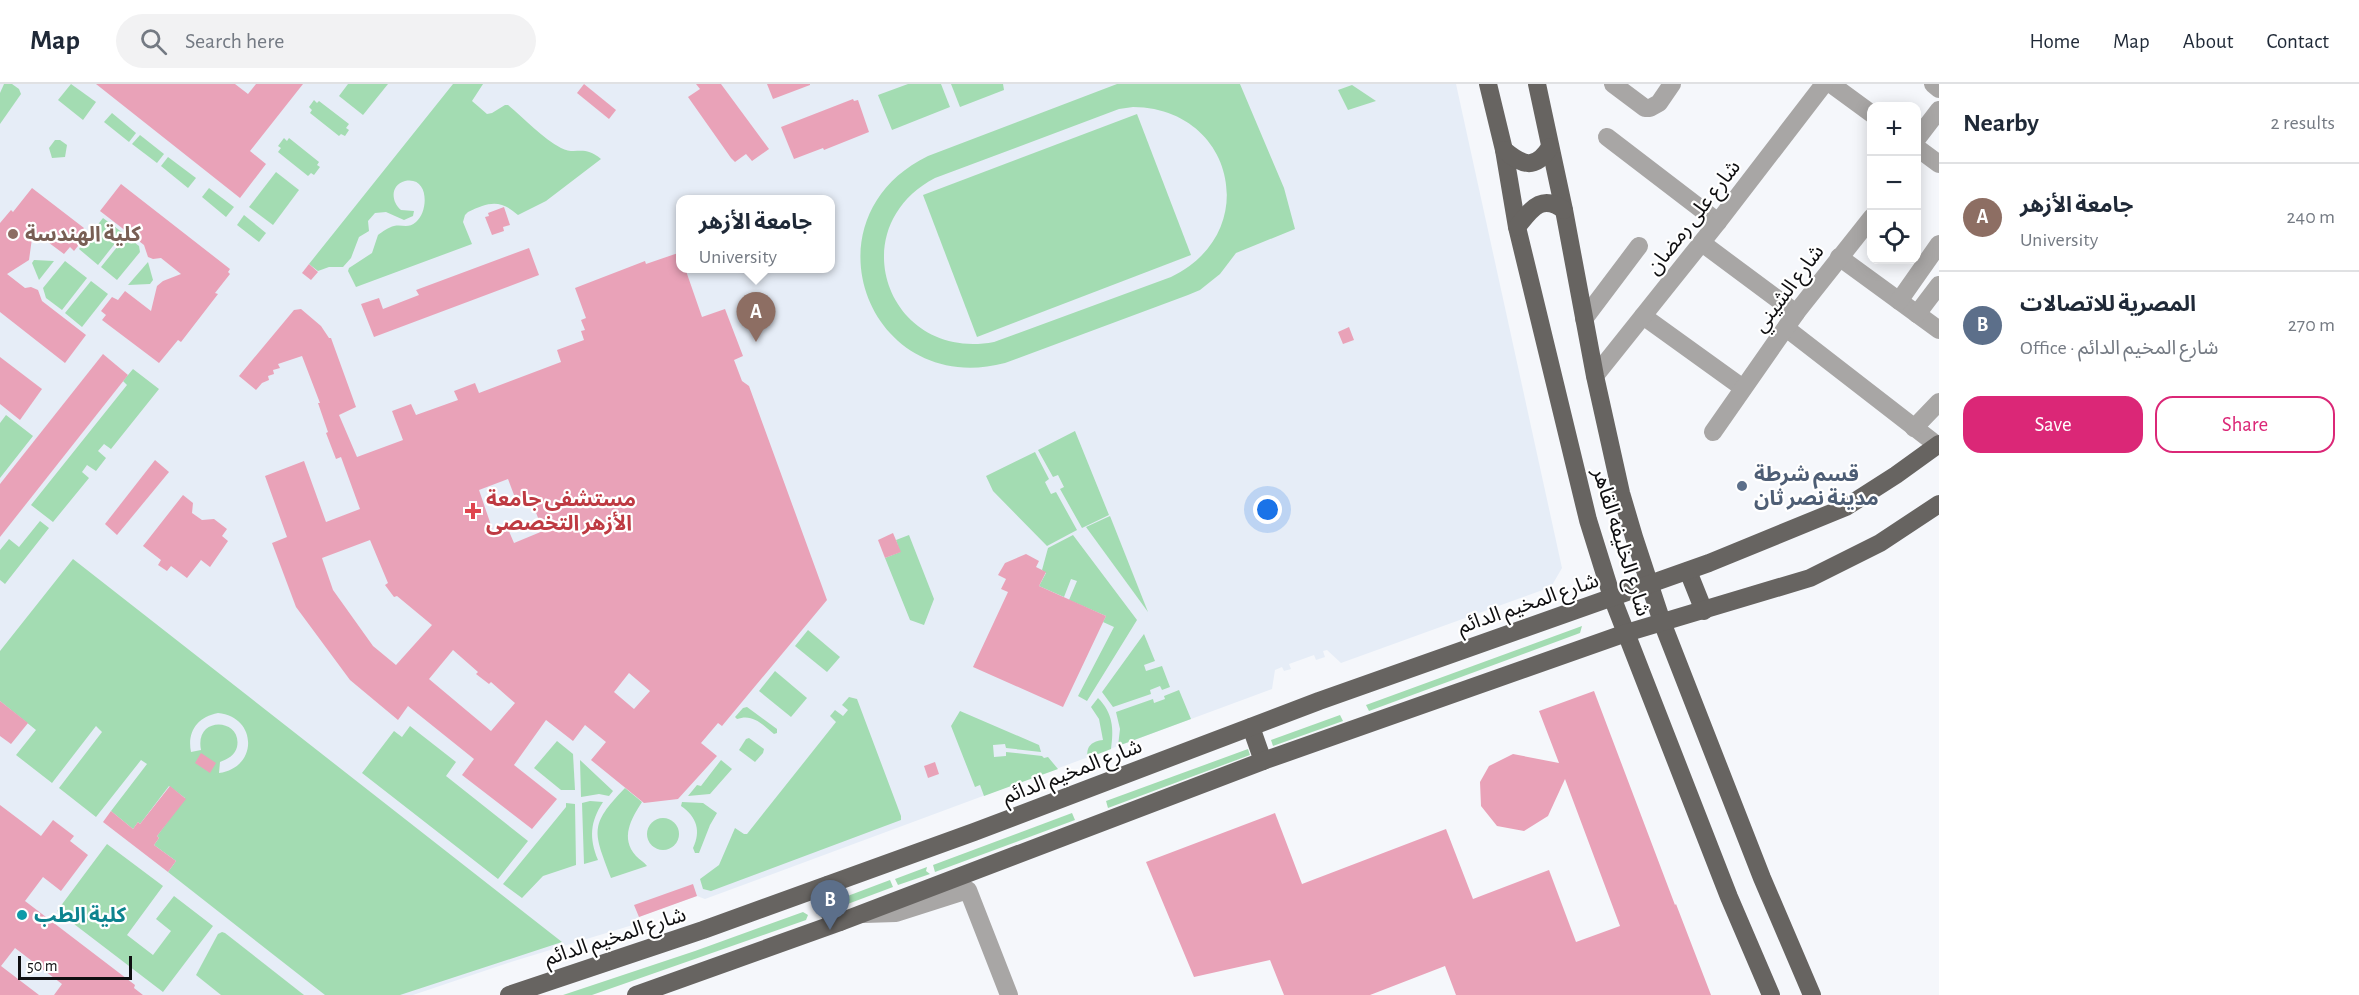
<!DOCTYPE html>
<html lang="en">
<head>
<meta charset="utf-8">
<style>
	:root { --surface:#fff; --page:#f2f2f3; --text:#1f2937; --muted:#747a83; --line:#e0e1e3; --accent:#db2777 }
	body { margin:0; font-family:"Alegreya Sans","Noto Sans Arabic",sans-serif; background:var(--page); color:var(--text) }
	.controls { position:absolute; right:18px; top:18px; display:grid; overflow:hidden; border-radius:12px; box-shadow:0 3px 15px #0003 }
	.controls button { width:54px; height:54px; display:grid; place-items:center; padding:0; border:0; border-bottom:2px solid var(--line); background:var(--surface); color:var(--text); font:30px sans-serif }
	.scale { position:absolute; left:18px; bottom:15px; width:114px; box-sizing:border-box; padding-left:6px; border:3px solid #0f0f11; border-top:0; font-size:16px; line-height:21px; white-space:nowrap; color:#0f0f11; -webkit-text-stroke:4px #fff; paint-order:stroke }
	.you { position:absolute; left:1268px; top:426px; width:21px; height:21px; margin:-15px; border:4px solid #fff; border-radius:50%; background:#1a73e8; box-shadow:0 0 0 9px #1a73e833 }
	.badge { display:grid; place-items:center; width:39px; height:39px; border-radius:50%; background:var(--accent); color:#fff; font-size:20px; font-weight:700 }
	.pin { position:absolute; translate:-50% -50px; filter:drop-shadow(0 2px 3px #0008) }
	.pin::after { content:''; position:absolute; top:32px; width:21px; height:18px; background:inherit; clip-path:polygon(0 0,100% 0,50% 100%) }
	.popup { position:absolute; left:676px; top:111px; width:159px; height:78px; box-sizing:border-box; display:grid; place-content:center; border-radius:12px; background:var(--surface); filter:drop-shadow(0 2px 4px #0005); font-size:20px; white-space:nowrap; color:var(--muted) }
	.popup b { font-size:22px; color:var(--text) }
	.popup::after { content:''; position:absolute; left:50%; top:100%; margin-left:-12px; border:12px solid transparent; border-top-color:var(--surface) }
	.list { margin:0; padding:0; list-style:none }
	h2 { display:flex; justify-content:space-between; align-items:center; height:78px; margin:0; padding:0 24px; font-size:26px }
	h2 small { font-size:20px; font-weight:400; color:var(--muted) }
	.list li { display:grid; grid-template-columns:39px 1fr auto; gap:18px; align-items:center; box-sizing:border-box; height:108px; padding:0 24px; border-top:2px solid var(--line) }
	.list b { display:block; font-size:22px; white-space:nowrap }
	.list p { margin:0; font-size:20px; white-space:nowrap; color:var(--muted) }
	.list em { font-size:20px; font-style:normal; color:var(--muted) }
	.actions { display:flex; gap:12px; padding:18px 24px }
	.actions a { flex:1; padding:14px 0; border:2px solid var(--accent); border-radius:18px; text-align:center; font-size:21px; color:var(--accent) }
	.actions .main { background:var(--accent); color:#fff }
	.icon { flex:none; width:33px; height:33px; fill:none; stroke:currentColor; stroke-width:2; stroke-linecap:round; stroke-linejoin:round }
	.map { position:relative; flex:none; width:1939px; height:911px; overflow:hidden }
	header { display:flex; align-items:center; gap:36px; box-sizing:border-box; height:84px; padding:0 30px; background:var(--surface); border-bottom:2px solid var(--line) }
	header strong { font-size:28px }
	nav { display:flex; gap:33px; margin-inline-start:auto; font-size:21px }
	.search { width:420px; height:54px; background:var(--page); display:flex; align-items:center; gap:15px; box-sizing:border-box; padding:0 21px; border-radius:33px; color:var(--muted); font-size:22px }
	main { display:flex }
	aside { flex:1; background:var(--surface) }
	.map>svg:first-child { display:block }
	.built { fill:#e6edf7; fill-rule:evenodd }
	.green { fill:#a3dcb2; fill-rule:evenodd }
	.building { fill:#e9a2b8; fill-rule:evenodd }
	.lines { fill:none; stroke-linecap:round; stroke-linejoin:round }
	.minor { stroke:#a8a6a5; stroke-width:18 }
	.major { stroke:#676461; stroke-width:18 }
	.education-dot { fill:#8d6e63; stroke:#fff; stroke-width:2 }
	.service-dot { fill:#5c6f8a; stroke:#fff; stroke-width:2 }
	.health-dot { fill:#e0444e; stroke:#fff; stroke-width:2 }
	.culture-dot { fill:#0f9aa8; stroke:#fff; stroke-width:2 }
	.labels { text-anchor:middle; stroke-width:4.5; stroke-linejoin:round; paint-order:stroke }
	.street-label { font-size:21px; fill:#0f0f11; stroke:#fff }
	.education-label { font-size:21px; font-weight:bold; fill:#785e54; stroke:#fff; text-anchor:start }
	.service-label { font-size:21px; font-weight:bold; fill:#4e5e75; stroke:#fff; text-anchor:start }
	.health-label { font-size:21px; font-weight:bold; fill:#be3a42; stroke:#fff; text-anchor:start }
	.culture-label { font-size:21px; font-weight:bold; fill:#0d838f; stroke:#fff; text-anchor:start }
</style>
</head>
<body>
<header>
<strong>Map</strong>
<div class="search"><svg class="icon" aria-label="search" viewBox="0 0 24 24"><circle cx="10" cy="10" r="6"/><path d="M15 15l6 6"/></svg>Search here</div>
<nav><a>Home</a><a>Map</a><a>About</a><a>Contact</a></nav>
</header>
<main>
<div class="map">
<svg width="1939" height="911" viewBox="0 0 1939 911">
	<rect width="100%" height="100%" fill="#f5f7fb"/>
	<path class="built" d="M 0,0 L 1456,0 L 1562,484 L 1551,503 L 1341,579 L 1327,566 L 1323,567 L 1325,573 L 1316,576 L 1314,571 L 1289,580 L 1291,585 L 1284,587 L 1282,583 L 1275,586 L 1272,605 L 705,815 L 697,812 L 660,825 L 639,833 L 636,840 L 514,877 L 413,911 L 0,911 ZM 681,116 L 831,116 L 831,184 L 681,184 Z"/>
	<g class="green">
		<polygon points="4,0 12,0 19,5 21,10 0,40 0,9"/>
		<polygon points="71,0 96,18 83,36 58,16"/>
		<polygon points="348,0 388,0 363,31 339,12"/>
		<path d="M 453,0 L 483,0 L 472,17 L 487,30 L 492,29 L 505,21 L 508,21 C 524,34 543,55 561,64 C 576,72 583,60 601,75 L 546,117 L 518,131 C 500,115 489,118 468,128 L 465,131 L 463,138 L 472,160 L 356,203 L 348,187 L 349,184 L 372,169 L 378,151 C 382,148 389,143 394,142 C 402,140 408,145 416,138 C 429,127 429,92 405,97 C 390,101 391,118 401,126 L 414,127 L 413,132 L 404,136 L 386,128 L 375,129 L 368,137 L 369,147 L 359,153 L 351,174 L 343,183 L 329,183 L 318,187 L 309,180 Z"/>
		<polygon points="908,0 941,0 950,23 892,46 878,11"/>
		<polygon points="951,0 1003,0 1004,6 960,23"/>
		<path d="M 1117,0 L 1240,0 L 1284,104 L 1295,145 L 1236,169 L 1220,190 L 1200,206 L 1188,211 L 1005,279 C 868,315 801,134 928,72 ZM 1133,23 C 1235,24 1263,149 1171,193 L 994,258 C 888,278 840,144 935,94 L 1119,25 Z"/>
		<polygon points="1352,1 1376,17 1348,26 1338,6"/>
		<polygon points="314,16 317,19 319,17 349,40 346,44 349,46 345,52 341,50 339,52 310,29 312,26 309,23"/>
		<polygon points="112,29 136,49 129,58 104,38"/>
		<polygon points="1137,30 1191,171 977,253 923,111"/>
		<polygon points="140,51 164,70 157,79 132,60"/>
		<polygon points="284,54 287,57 289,54 319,78 317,81 320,83 314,91 311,89 308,92 278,68 281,64 278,62"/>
		<polygon points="55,56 60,56 67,61 65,73 52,74 49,64"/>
		<polygon points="168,73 196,94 188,104 161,82"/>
		<polygon points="276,88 299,106 273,141 249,123"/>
		<polygon points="209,104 234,123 226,133 202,113"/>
		<polygon points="244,131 266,149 259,158 237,141"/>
		<polygon points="103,134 123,149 98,181 79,165"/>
		<polygon points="126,152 139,162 140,168 117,196 101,183"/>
		<polygon points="34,176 54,177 39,196 32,179"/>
		<polygon points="65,177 87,194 62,226 46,214 43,204"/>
		<polygon points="148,178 153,196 150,200 128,201"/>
		<polygon points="91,197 108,210 82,243 65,229"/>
		<polygon points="133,285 159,305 111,365 104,360 98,367 106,374 96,387 87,381 82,388 89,394 53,438 31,421 127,301 123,297"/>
		<polygon points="6,331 33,352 0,394 0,339"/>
		<polygon points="1075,347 1109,431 1082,444 1060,405 1064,403 1058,391 1053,393 1038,366"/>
		<polygon points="1035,368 1049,395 1045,398 1051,410 1056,408 1077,446 1047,462 993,407 986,392"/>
		<polygon points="1110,432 1148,528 1086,443"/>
		<polygon points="40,437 49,444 5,500 0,496 0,466 9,455 19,463"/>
		<polygon points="909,451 934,515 924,541 910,536 885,474 900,468 896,456"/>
		<polygon points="1073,451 1137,536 1087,617 1078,612 1114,543 1103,538 1106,532 1069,516 1077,497 1071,495 1064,513 1039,502 1046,489 1042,486 1048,464"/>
		<path d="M 73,475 L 562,858 L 400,911 L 325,911 L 168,788 L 176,777 L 154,761 L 159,754 L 157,752 L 185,714 L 169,702 L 140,740 L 138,738 L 133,745 L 111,727 L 147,680 L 141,676 L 96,733 L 59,704 L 102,648 L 96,642 L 52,699 L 16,671 L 36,646 L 0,617 L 0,567 ZM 218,629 C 258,633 258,684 219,689 L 220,678 C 228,675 235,671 237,663 C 243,634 194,631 201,666 L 191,668 C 187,648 197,633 218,629 Z"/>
		<polygon points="1582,542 1580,549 1369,627 1366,621"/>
		<polygon points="808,546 840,573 827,588 795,562"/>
		<polygon points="1144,550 1155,577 1144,581 1146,587 1162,582 1170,603 1162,606 1160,602 1150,606 1151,610 1113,623 1102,608"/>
		<polygon points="775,587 807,614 791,633 759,607"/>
		<polygon points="1179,606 1191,635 1118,662 1120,645 1116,628 1153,615 1154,619 1165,615 1164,612"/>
		<polygon points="849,613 857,615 901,732 901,736 711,807 703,805 700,795 719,781 735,744 744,750 747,750 836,638 830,632 835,626 843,632 848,626 842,621"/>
		<path d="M 1098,614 C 1113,629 1114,645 1111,665 L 1088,674 C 1085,662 1093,657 1103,656 L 1099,635 L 1091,623 Z"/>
		<path d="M 747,623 L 777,645 L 777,649 L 774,650 C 763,641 753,629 737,635 L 735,633 L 743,624 Z"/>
		<polygon points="960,627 1039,661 1041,668 1006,664 1005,660 993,661 994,673 1006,672 1006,668 1042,672 1044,674 1048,673 1058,685 984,712 980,701 975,703 951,642"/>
		<polygon points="1340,631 1343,637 1273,662 1271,656"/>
		<polygon points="410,642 456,678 446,692 528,757 498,795 362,689 394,647 402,653"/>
		<polygon points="749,654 764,665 763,669 755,678 739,666 746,655"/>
		<polygon points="557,657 573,670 575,706 561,706 534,684"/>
		<polygon points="1248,665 1250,671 1108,724 1106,717"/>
		<polygon points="580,676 613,707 609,712 599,710 581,713"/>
		<polygon points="721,676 732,685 710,710 688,712 697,701 701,702"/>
		<path d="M 625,704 L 642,718 C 631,735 620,754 636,772 C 640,776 644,778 647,782 L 611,794 C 594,748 588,742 625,704 Z"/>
		<path d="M 590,717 L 603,718 C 590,738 589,754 598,776 L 584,780 L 582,719 Z"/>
		<path d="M 682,718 L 703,719 L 717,729 L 710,741 L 699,769 L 695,769 L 693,764 C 701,747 697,733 681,722 Z"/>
		<polygon points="566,719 575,720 576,781 543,792 522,814 503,800 566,723"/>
		<polygon points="1072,729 1075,736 935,788 933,781"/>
		<circle cx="663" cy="750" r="16"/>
		<polygon points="107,760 163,802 127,851 153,871 171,847 156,835 174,812 213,842 163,908 57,827"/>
		<polygon points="927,783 926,787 930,790 898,801 895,795"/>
		<polygon points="890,796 893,803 837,824 836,822 837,816"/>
		<polygon points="803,828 808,831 806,836 592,911 563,911 695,867"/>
		<polygon points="222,848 225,849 304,911 221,911 196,891 218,850"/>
	</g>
	<g class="building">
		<polygon points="96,0 235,0 248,10 256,0 303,0 250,67 266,80 240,114"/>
		<polygon points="584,0 616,26 609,35 577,9"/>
		<polygon points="696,0 721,0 769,65 752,77 746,70 735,78 731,74 688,13 700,5"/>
		<polygon points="767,0 810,0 810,1 773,15"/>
		<polygon points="853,15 854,17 858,16 869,48 824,66 823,64 794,75 781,43"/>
		<polygon points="121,100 230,185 228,188 230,190 215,209 218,210 181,258 178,256 159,279 102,236 106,231 101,227 112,213 118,216 125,207 151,227 157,202 163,197 181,190 161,174 153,175 148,173 144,161 100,127"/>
		<polygon points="32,104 84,144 81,150 85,153 74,167 70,163 64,170 33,147 29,176 7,190 25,204 31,203 38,206 42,217 86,251 65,279 0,228 0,139 11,126 13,128"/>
		<polygon points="504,123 510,141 503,143 504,147 492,151 485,133 489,132 488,129"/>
		<polygon points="529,164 539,191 374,253 361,220 379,214 383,225 419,211 416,206"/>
		<path d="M 681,168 L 681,184 L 685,184 L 702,233 L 725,225 L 743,272 L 734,276 L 742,297 L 749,302 L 827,516 L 722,642 L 718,639 L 701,659 L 717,672 L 678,715 L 644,719 L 591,676 L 606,658 L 585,641 L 573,657 L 546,636 L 514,681 L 557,715 L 532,745 L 462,691 L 474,675 L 408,622 L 398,636 L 350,596 L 296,523 L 272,459 L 287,453 L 265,392 L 304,377 L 326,438 L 360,425 L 341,373 L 336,375 L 326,349 L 328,348 L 318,319 L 320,319 L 302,272 L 278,280 L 280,284 L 273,286 L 274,290 L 268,292 L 269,296 L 262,299 L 256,306 L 239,292 L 294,226 L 301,225 L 321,242 L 329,254 L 331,254 L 356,323 L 339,331 L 357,373 L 403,356 L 392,327 L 411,320 L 416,331 L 458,316 L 454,307 L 475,299 L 479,309 L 561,278 L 557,266 L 584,256 L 581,247 L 585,246 L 581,236 L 586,234 L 575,204 L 645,177 L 646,180 ZM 508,395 L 514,411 L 518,414 L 529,410 L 543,447 L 514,459 L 508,445 L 504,443 L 493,447 L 479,406 ZM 370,456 L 388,499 L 385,501 L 394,513 L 397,512 L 432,541 L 396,581 L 373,562 L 333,506 L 322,474 ZM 453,566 L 478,588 L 476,590 L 489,600 L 491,598 L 515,619 L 491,647 L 429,595 ZM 629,589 L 650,607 L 634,625 L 614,608 Z"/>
		<polygon points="309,180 318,188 311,196 302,189"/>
		<polygon points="1349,243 1354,256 1343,260 1338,248"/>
		<polygon points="103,270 128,291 0,453 0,400"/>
		<polygon points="0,273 42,305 20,336 0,320"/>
		<polygon points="155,376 169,388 117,451 105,440"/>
		<polygon points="183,411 193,419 192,429 202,436 214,435 227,445 222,452 228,457 210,483 201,476 187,494 171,482 167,487 158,481 161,476 143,462"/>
		<polygon points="893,449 901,468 885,474 878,456"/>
		<polygon points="1026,470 1039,477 1036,483 1046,488 1039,502 1106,532 1063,623 973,583 1008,508 1001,505 1006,495 998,491 1005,479"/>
		<polygon points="1594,607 1675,821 1676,820 1711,911 1456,911 1445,882 1370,911 1284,911 1270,876 1194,893 1146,778 1275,729 1302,800 1446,745 1473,815 1549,786 1576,858 1620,842 1565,695 1548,732 1524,747 1497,742 1481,722 1480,698 1489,682 1513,670 1559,679 1539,627"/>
		<polygon points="0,617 28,639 11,660 0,652"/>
		<polygon points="201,669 216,679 210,689 195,679"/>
		<polygon points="935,678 939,690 928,694 924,682"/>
		<polygon points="170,702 186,715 157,752 159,754 154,761 176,777 168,788 103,738 111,727 133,745 138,738 140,740"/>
		<polygon points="0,721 41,752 53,736 74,752 70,757 88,771 61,807 43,793 25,817 135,901 134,904 143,911 54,911 62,900 15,864 1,882 39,911 0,911"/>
		<polygon points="693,800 697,812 639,833 634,821"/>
	</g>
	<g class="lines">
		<g class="minor">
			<polyline points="1613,0 1645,24 1650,24 1659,19 1672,0"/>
			<polyline points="1831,0 1872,30"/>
			<polyline points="1933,0 1939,5"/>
			<polyline points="1607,53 1718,138"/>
			<polyline points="1916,56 1939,26"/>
			<polyline points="1916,63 1939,80"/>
			<polyline points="1702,159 1796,229"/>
			<polyline points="1839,173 1939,246"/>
			<polyline points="1899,217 1939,160"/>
			<polyline points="1917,230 1939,201"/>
			<polyline points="1643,232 1743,304"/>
			<polyline points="1584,235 1639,162"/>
			<polyline points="1786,244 1937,361"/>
			<polyline points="1595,292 1718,138 1824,0"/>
			<polyline points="1914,344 1939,318"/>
			<polyline points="1713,348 1796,229 1872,133"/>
			<polyline points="864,830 896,829 968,806 1009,911"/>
		</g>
		<g class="major">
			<polyline points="1488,0 1504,66 1517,143 1588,436 1612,513 1729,813 1771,911"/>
			<polyline points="1537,0 1564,126 1595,292 1621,409 1634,453 1662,538 1762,794 1812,911"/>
			<path d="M 1504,66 C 1522,81 1535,87 1550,63"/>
			<path d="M 1517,143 C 1531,126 1541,109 1564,126"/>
			<polyline points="1688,487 1704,527"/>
			<polyline points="1251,643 1263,677"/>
			<path d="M 828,801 C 821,816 825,830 840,838"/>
			<polyline points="509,911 703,846 974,748 1319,617 1709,479 1846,423 1896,391 1939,360"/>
			<polyline points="636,911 840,838 1263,677 1626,549 1810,494 1880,459 1939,420"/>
		</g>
	</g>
	<circle class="education-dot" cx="13" cy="150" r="6"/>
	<circle class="service-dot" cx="1742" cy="402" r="6"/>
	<path class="health-dot" d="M470 418h6v6h6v6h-6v6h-6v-6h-6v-6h6z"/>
	<circle class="culture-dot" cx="22" cy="831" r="6"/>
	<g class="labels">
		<g class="street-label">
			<text transform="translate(1693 133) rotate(-52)" y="7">شارع على رمضان</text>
			<text transform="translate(1788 204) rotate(-53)" y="7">شارع الشيني</text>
			<text transform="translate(1622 458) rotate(73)" y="7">شارع الخليفه القاهر</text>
			<text transform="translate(1528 519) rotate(-19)" y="7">شارع المخيم الدائم</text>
			<text transform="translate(1072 687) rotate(-21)" y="7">شارع المخيم الدائم</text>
			<text transform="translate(615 852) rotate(-18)" y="7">شارع المخيم الدائم</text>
		</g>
		<g class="education-label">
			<text x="25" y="157">كلية الهندسة</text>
		</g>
		<g class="service-label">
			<text x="1754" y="397">قسم شرطة<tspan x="1754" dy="24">مدينة نصر ثان</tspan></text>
		</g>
		<g class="health-label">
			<text x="486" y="422">مستشفى جامعة<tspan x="486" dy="24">الأزهر التخصصى</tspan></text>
		</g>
		<g class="culture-label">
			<text x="34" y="838">كلية الطب</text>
		</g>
	</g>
</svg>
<div class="controls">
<button>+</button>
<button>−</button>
<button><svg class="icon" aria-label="locate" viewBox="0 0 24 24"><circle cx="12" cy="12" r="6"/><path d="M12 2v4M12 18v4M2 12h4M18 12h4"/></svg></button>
</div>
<div class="scale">50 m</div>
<div class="you"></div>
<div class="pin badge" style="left:756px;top:258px;background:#8d6e63">A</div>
<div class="popup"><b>جامعة الأزهر</b>University</div>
<div class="pin badge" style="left:830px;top:846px;background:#5c6f8a">B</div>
</div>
<aside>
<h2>Nearby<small>2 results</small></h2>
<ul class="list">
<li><span class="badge" style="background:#8d6e63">A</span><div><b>جامعة الأزهر</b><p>University</p></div><em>240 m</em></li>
<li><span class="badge" style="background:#5c6f8a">B</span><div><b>المصرية للاتصالات</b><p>Office · شارع المخيم الدائم</p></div><em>270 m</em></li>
</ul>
<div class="actions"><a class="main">Save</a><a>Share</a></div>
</aside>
</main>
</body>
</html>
